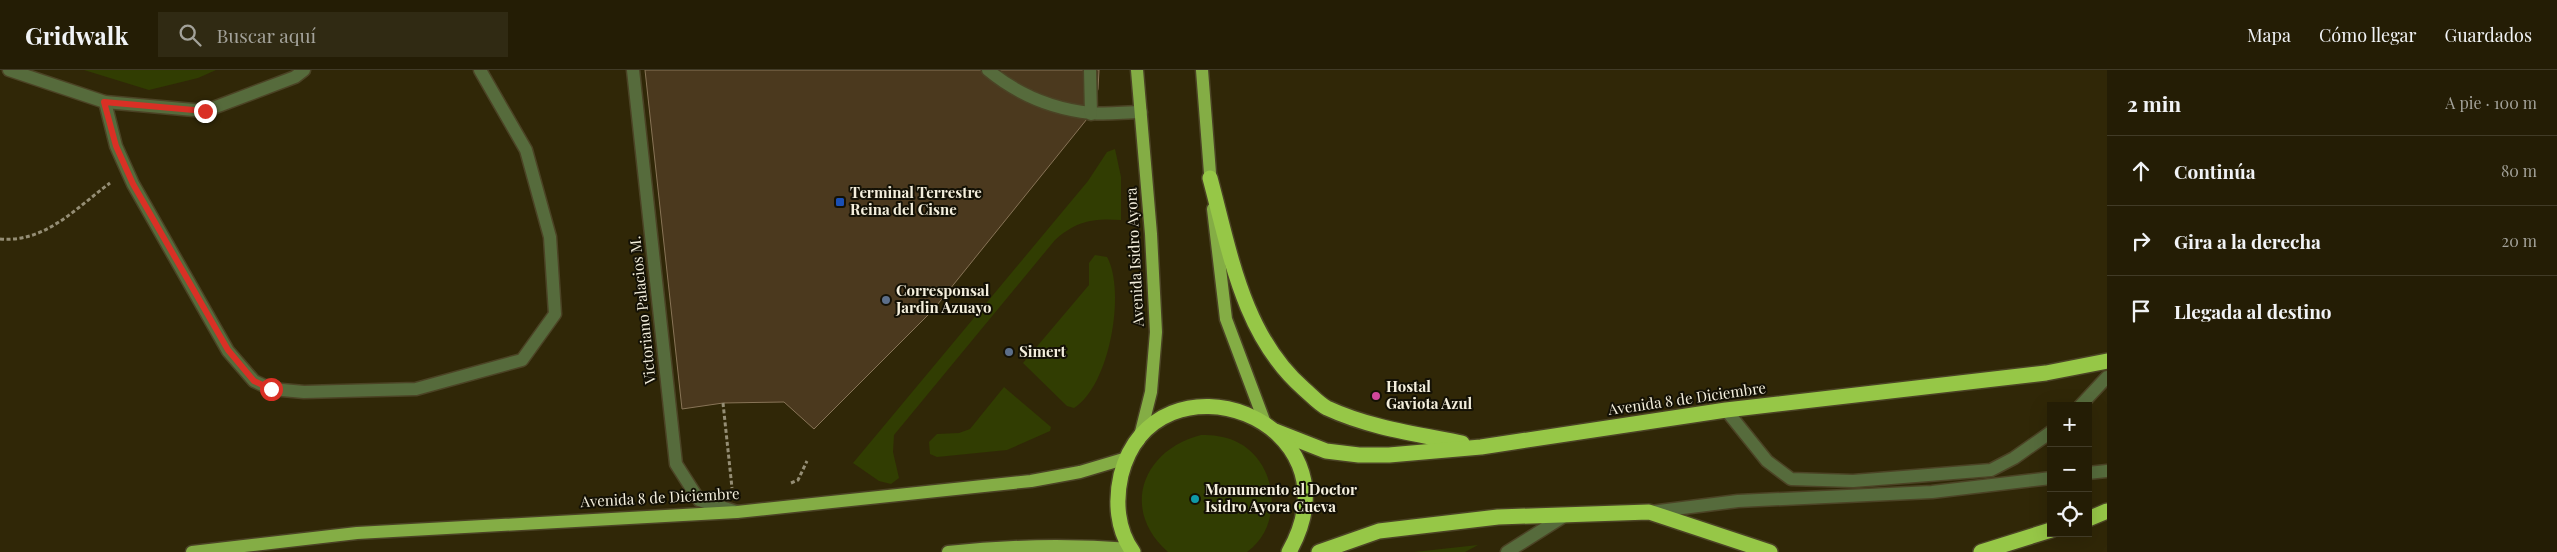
<!DOCTYPE html>
<html lang="es">
<head>
<meta charset="utf-8">
<style>
	:root { --surface:#241d05; --page:#302a13; --text:#f1f3f6; --muted:#a3a29a; --line:#413b27 }
	body { margin:0; font-family:"Playfair Display",serif; background:var(--page); color:var(--text) }
	.controls { position:absolute; right:15px; bottom:15px; display:grid; overflow:hidden; border-radius:0px; box-shadow:0 5px 20px #0002 }
	.controls button { width:45px; height:45px; display:grid; place-items:center; padding:0; border:0; border-bottom:1px solid var(--line); background:var(--surface); color:var(--text); font:25px sans-serif }
	.stop { position:absolute; width:15px; height:15px; margin:-11px; border:4px solid #d93025; border-radius:50%; background:#fff }
	.stop.end { background:#d93025; border-color:#fff; box-shadow:0 1px 5px #0008 }
	.list { margin:0; padding:0; list-style:none }
	h2 { display:flex; justify-content:space-between; align-items:center; height:65px; margin:0; padding:0 20px; font-size:21px }
	h2 small { font-size:16px; font-weight:400; color:var(--muted) }
	.list li { display:grid; grid-template-columns:32px 1fr auto; gap:15px; align-items:center; box-sizing:border-box; height:70px; padding:0 20px; border-top:1px solid var(--line) }
	.list b { display:block; font-size:19px; white-space:nowrap }
	.list em { font-size:16px; font-style:normal; color:var(--muted) }
	.icon { flex:none; width:28px; height:28px; fill:none; stroke:currentColor; stroke-width:2; stroke-linecap:round; stroke-linejoin:round }
	.map { position:relative; flex:none; width:2107px; height:482px; overflow:hidden }
	header { display:flex; align-items:center; gap:30px; box-sizing:border-box; height:70px; padding:0 25px; background:var(--surface); border-bottom:1px solid var(--line) }
	header strong { font-size:24px }
	nav { display:flex; gap:28px; margin-inline-start:auto; font-size:18px }
	.search { width:350px; height:45px; background:var(--page); display:flex; align-items:center; gap:12px; box-sizing:border-box; padding:0 18px; border-radius:0px; color:var(--muted); font-size:19px }
	main { display:flex }
	aside { flex:1; background:var(--surface) }
	.map>svg:first-child { display:block }
	.green { fill:#313d02 }
	.building { fill:#4b391e; stroke:#887457 }
	.lines { fill:none; stroke-linecap:round; stroke-linejoin:round }
	.lane-casing { stroke:#4b4325; stroke-width:15 }
	.street-casing { stroke:#4b4325; stroke-width:15 }
	.primary-casing { stroke:#4b4325; stroke-width:15 }
	.highway-casing { stroke:#4b4325; stroke-width:18 }
	.path { stroke:#958e75; stroke-width:3; stroke-dasharray:4 2.5; stroke-linecap:butt }
	.lane { stroke:#566b3c; stroke-width:12 }
	.street { stroke:#566b3c; stroke-width:12 }
	.primary { stroke:#84ad45; stroke-width:12 }
	.highway { stroke:#96c747; stroke-width:15 }
	.route { stroke:#d93025; stroke-width:6 }
	.transit-dot { fill:#1a4fb4; stroke:#141105; stroke-width:2 }
	.service-dot { fill:#5c6f8a; stroke:#141105; stroke-width:2 }
	.hotel-dot { fill:#d1479c; stroke:#141105; stroke-width:2 }
	.culture-dot { fill:#0f9aa8; stroke:#141105; stroke-width:2 }
	.labels { text-anchor:middle; stroke-width:4; stroke-linejoin:round; paint-order:stroke }
	.poi-label { font-size:15px; font-weight:bold; fill:#f4efdd; stroke:#141105; text-anchor:start }
	.street-label { font-size:15px; fill:#f4efdd; stroke:#141105 }
</style>
</head>
<body>
<header>
<strong>Gridwalk</strong>
<div class="search"><svg class="icon" aria-label="search" viewBox="0 0 24 24"><circle cx="10" cy="10" r="6"/><path d="M15 15l6 6"/></svg>Buscar aquí</div>
<nav><a>Mapa</a><a>Cómo llegar</a><a>Guardados</a></nav>
</header>
<main>
<div class="map">
<svg width="2107" height="482" viewBox="0 0 2107 482">
	<rect width="100%" height="100%" fill="#302707"/>
	<g class="green">
		<polygon points="84,0 216,0 198,8 149,20"/>
		<path d="M 1115,79 L 1121,107 L 1121,150 C 1094,148 1076,151 1055,170 L 894,365 L 893,382 L 899,408 L 891,414 L 879,411 L 853,393 L 1088,111 L 1107,82 Z"/>
		<path d="M 1095,185 L 1107,187 C 1126,221 1110,316 1074,338 L 1067,336 L 1023,293 L 1089,215 L 1089,193 Z"/>
		<polygon points="1004,317 1051,357 1050,361 1007,380 937,387 930,384 929,372 937,364 959,363 970,359"/>
		<path d="M 1201,365 C 1213,365 1224,366 1235,371 C 1278,390 1285,455 1247,482 L 1168,482 C 1120,440 1142,380 1201,365 Z"/>
		<polygon points="1478,475 1465,482 1414,482"/>
	</g>
	<polygon class="building" points="645,0 1099,0 1098,19 1091,44 933,240 814,359 784,332 723,333 682,339"/>
	<g class="lines">
		<defs>
			<g id="lane">
				<polyline points="9,0 105,32 205,41 295,7 304,0"/>
				<path d="M 988,0 C 1017,24 1053,39 1091,43 C 1107,45 1125,42 1141,42"/>
				<polyline points="1090,0 1091,44"/>
				<polyline points="105,32 116,76 133,114 228,281 254,311 271,319 304,322 416,319 522,290 555,244 550,167 526,80 480,0"/>
				<polyline points="2080,336 2107,307"/>
				<polyline points="1726,340 1767,391 1791,409 1853,411 1991,400 2014,388 2051,362"/>
				<polyline points="2088,403 2107,401"/>
				<polyline points="1651,442 1738,431 1932,422 2051,408"/>
			</g>
			<g id="street">
				<polyline points="633,0 676,394 699,430 737,442"/>
				<polyline points="1507,482 1566,445"/>
			</g>
			<g id="primary">
				<polyline points="1137,0 1151,164 1156,262 1151,322 1139,370"/>
				<polyline points="1202,0 1211,116"/>
				<polyline points="1213,139 1226,249 1265,353"/>
				<polyline points="192,482 357,463 737,442 1031,411 1080,402 1127,388"/>
				<path d="M 948,482 C 1012,475 1067,474 1131,479"/>
			</g>
			<g id="highway">
				<path d="M 1210,108 C 1230,182 1243,266 1304,319 C 1311,325 1319,334 1327,338 C 1370,358 1417,364 1462,373"/>
				<polyline points="1275,361 1326,381 1359,385 1389,385 1481,377 1726,340 2046,303 2107,291"/>
				<polyline points="2088,449 2107,441"/>
				<path d="M 1133,482 C 1117,460 1115,431 1121,405 C 1155,274 1364,348 1289,482"/>
				<polyline points="1319,482 1379,461 1498,447 1649,442 1770,482"/>
				<polyline points="1981,482 2051,460"/>
			</g>
		</defs>
		<use href="#lane" class="lane-casing"/>
		<use href="#street" class="street-casing"/>
		<use href="#primary" class="primary-casing"/>
		<use href="#highway" class="highway-casing"/>
		<g class="path">
			<path d="M 0,169 C 45,173 76,138 110,113"/>
			<polyline points="723,333 732,418"/>
			<polyline points="791,413 798,410 807,391"/>
		</g>
		<use href="#lane" class="lane"/>
		<use href="#street" class="street"/>
		<use href="#primary" class="primary"/>
		<use href="#highway" class="highway"/>
	</g>
	<g class="lines">
		<polyline class="route" points="205,41 104,32 116,76 133,114 228,280 254,311 271,319"/>
	</g>
	<rect class="transit-dot" x="835" y="127" width="10" height="10" rx="2.5"/>
	<g class="service-dot">
		<circle cx="886" cy="230" r="5"/>
		<circle cx="1009" cy="282" r="5"/>
	</g>
	<circle class="hotel-dot" cx="1376" cy="326" r="5"/>
	<circle class="culture-dot" cx="1195" cy="429" r="5"/>
	<g class="labels">
		<g class="poi-label">
			<text x="850" y="128">Terminal Terrestre<tspan x="850" dy="17">Reina del Cisne</tspan></text>
			<text x="896" y="226">Corresponsal<tspan x="896" dy="17">Jardin Azuayo</tspan></text>
			<text x="1019" y="287">Simert</text>
			<text x="1386" y="322">Hostal<tspan x="1386" dy="17">Gaviota Azul</tspan></text>
			<text x="1205" y="425">Monumento al Doctor<tspan x="1205" dy="17">Isidro Ayora Cueva</tspan></text>
		</g>
		<g class="street-label">
			<text transform="translate(1135 187) rotate(-93)" y="5">Avenida Isidro Ayora</text>
			<text transform="translate(643 240) rotate(-96)" y="5">Victoriano Palacios M.</text>
			<text transform="translate(1687 329) rotate(-8)" y="5">Avenida 8 de Diciembre</text>
			<text transform="translate(660 428) rotate(-3)" y="5">Avenida 8 de Diciembre</text>
		</g>
	</g>
</svg>
<div class="controls">
<button>+</button>
<button>−</button>
<button><svg class="icon" aria-label="locate" viewBox="0 0 24 24"><circle cx="12" cy="12" r="6"/><path d="M12 2v4M12 18v4M2 12h4M18 12h4"/></svg></button>
</div>
<div class="stop" style="left:271px;top:319px"></div>
<div class="stop end" style="left:205px;top:41px"></div>
</div>
<aside>
<h2>2 min<small>A pie · 100 m</small></h2>
<ul class="list">
<li><svg class="icon" aria-label="ahead" viewBox="0 0 24 24"><path d="M12 20V5M6 11l6-6 6 6"/></svg><div><b>Continúa</b></div><em>80 m</em></li>
<li><svg class="icon" aria-label="right" viewBox="0 0 24 24"><path d="M7 20v-9h11M14 6l5 5-5 5"/></svg><div><b>Gira a la derecha</b></div><em>20 m</em></li>
<li><svg class="icon" aria-label="arrive" viewBox="0 0 24 24"><path d="M6 21V4h12l-3 4 3 4H6"/></svg><div><b>Llegada al destino</b></div></li>
</ul>
</aside>
</main>
</body>
</html>
